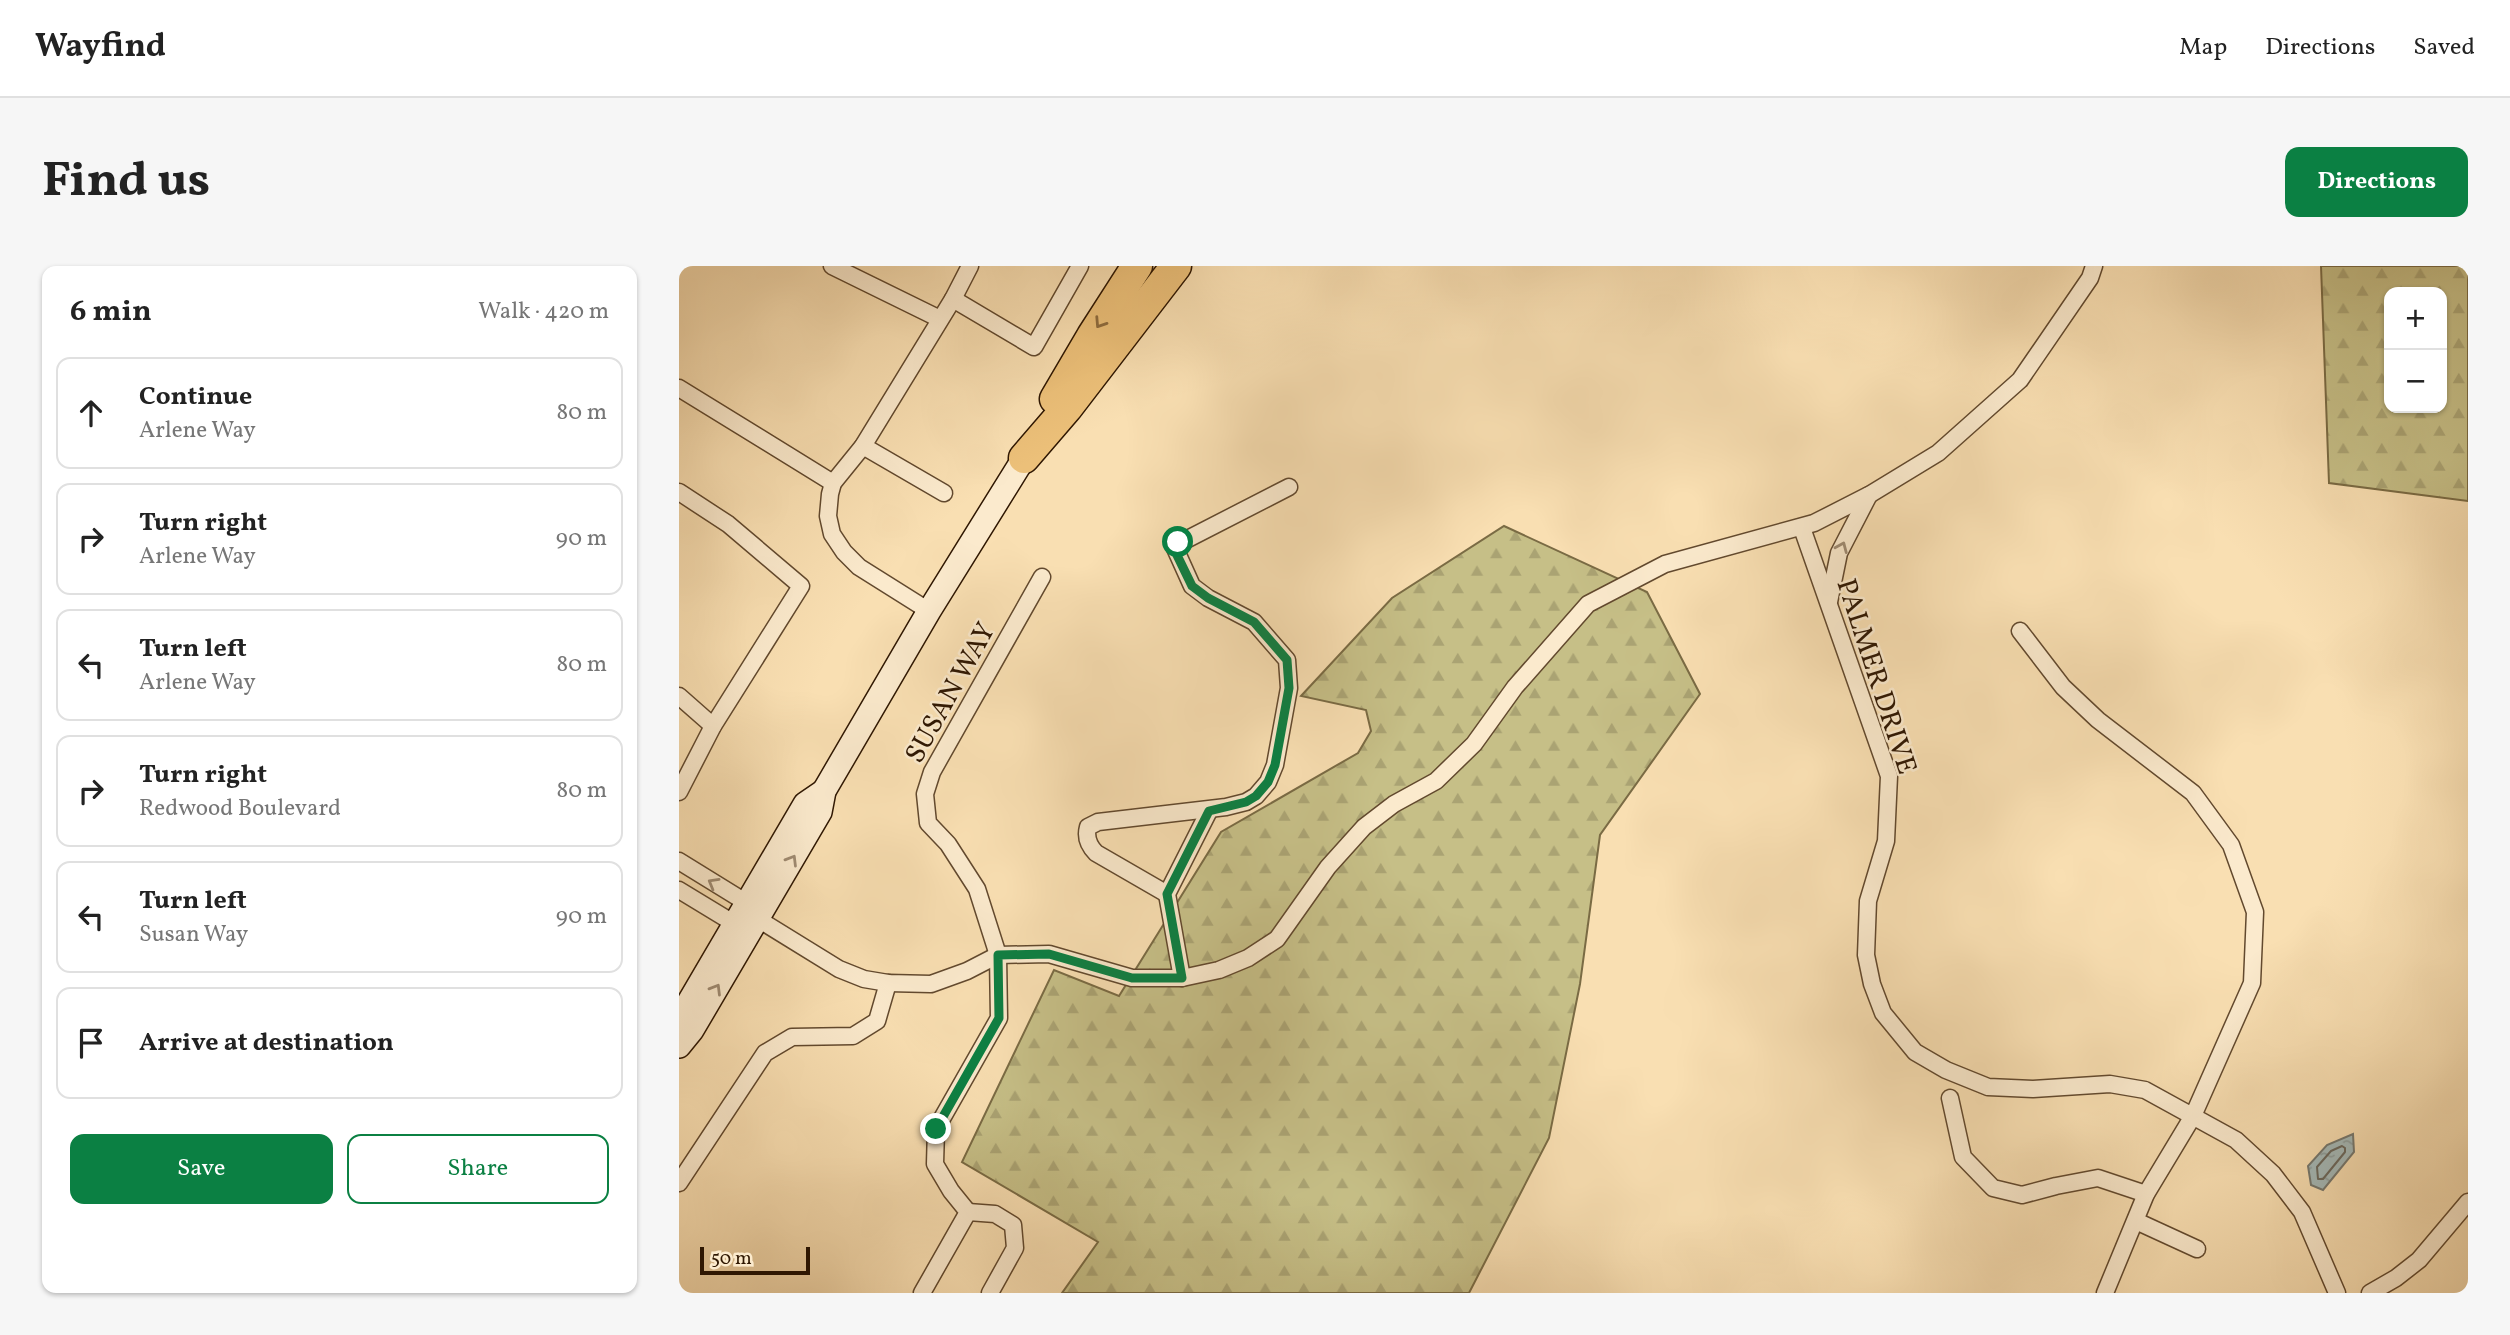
<!DOCTYPE html>
<html lang="en">
<head>
<meta charset="utf-8">
<style>
	:root { --surface:#fff; --page:#f6f6f6; --text:#222; --muted:#767676; --line:#e0e0e0; --accent:#0b8043 }
	body { margin:0; font-family:Vollkorn,serif; background:var(--page); color:var(--text) }
	.controls { position:absolute; right:21px; top:21px; display:grid; overflow:hidden; border-radius:14px; box-shadow:0 2px 5px #0004 }
	.controls button { width:63px; height:63px; display:grid; place-items:center; padding:0; border:0; border-bottom:2px solid var(--line); background:var(--surface); color:var(--text); font:35px sans-serif }
	.scale { position:absolute; left:21px; bottom:18px; width:110px; box-sizing:border-box; padding-left:7px; border:4px solid #2f1702; border-top:0; font-size:19px; line-height:24px; white-space:nowrap; color:#2f1702; -webkit-text-stroke:5px #fbeacd; paint-order:stroke }
	.stop { position:absolute; width:21px; height:21px; margin:-16px; border:5px solid #0b8043; border-radius:50%; background:#fff }
	.stop.end { background:#0b8043; border-color:#fff; box-shadow:0 2px 7px #0008 }
	.list { margin:0; padding:0; list-style:none }
	h2 { display:flex; justify-content:space-between; align-items:center; height:91px; margin:0; padding:0 28px; font-size:30px }
	h2 small { font-size:23px; font-weight:400; color:var(--muted) }
	.list li { display:grid; grid-template-columns:46px 1fr auto; gap:21px; align-items:center; box-sizing:border-box; height:112px; margin:0 14px 14px; padding:0 14px; border:2px solid var(--line); border-radius:14px }
	.list b { display:block; font-size:26px; white-space:nowrap }
	.list p { margin:0; font-size:23px; white-space:nowrap; color:var(--muted) }
	.list em { font-size:23px; font-style:normal; color:var(--muted) }
	.actions { display:flex; gap:14px; padding:21px 28px }
	.actions a { flex:1; padding:16px 0; border:2px solid var(--accent); border-radius:14px; text-align:center; font-size:24px; color:var(--accent) }
	.actions .main { background:var(--accent); color:#fff }
	.icon { flex:none; width:38px; height:38px; fill:none; stroke:currentColor; stroke-width:2; stroke-linecap:round; stroke-linejoin:round }
	.map { position:relative; flex:none; width:1789px; height:1027px; overflow:hidden; border-radius:14px }
	header { display:flex; align-items:center; gap:42px; box-sizing:border-box; height:98px; padding:0 35px; background:var(--surface); border-bottom:2px solid var(--line) }
	header strong { font-size:33px }
	nav { display:flex; gap:38px; margin-inline-start:auto; font-size:24px }
	.intro { display:flex; align-items:center; justify-content:space-between; box-sizing:border-box; height:168px; padding:0 42px }
	h1 { margin:0; font-size:49px }
	.button { padding:18px 32px; border-radius:14px; background:var(--accent); color:#fff; font-size:24px; font-weight:700 }
	main { display:flex; gap:42px; padding:0 42px }
	aside { flex:1; background:var(--surface); border-radius:14px; box-shadow:0 2px 5px #0004 }
	.map>svg:first-child { display:block }
	.forest { fill:url(#forest-firs); stroke:#7a6b44; stroke-width:2; fill-rule:evenodd }
	.water { fill:url(#water-ripples); stroke:#75786f; stroke-width:2 }
	.lines { fill:none; stroke-linecap:round; stroke-linejoin:round }
	.shore { stroke:#6a685d; stroke-width:2 }
	.street-casing { stroke:#62492e; stroke-width:19 }
	.secondary-casing { stroke:#2f1702; stroke-width:26 }
	.highway-casing { stroke:#2f1702; stroke-width:33 }
	.street { stroke:#fbeacd; stroke-width:16 }
	.secondary { stroke:#fbeacd; stroke-width:23 }
	.highway { stroke:#ecc079; stroke-width:30 }
	.oneway { stroke:#8e6c3e }
	.oneway2 { stroke:#9f8b72 }
	.route { stroke:#0b8043; stroke-width:9 }
	.labels { text-anchor:middle; stroke-width:5; stroke-linejoin:round; paint-order:stroke }
	.street-label { font-size:28px; fill:#2f1702; stroke:#fbeacd }
</style>
</head>
<body>
<header>
<strong>Wayfind</strong>
<nav><a>Map</a><a>Directions</a><a>Saved</a></nav>
</header>
<div class="intro"><h1>Find us</h1><a class="button">Directions</a></div>
<main>
<aside>
<h2>6 min<small>Walk · 420 m</small></h2>
<ul class="list">
<li><svg class="icon" aria-label="ahead" viewBox="0 0 24 24"><path d="M12 20V5M6 11l6-6 6 6"/></svg><div><b>Continue</b><p>Arlene Way</p></div><em>80 m</em></li>
<li><svg class="icon" aria-label="right" viewBox="0 0 24 24"><path d="M7 20v-9h11M14 6l5 5-5 5"/></svg><div><b>Turn right</b><p>Arlene Way</p></div><em>90 m</em></li>
<li><svg class="icon" aria-label="left" viewBox="0 0 24 24"><path d="M17 20v-9H6M10 6l-5 5 5 5"/></svg><div><b>Turn left</b><p>Arlene Way</p></div><em>80 m</em></li>
<li><svg class="icon" aria-label="right" viewBox="0 0 24 24"><path d="M7 20v-9h11M14 6l5 5-5 5"/></svg><div><b>Turn right</b><p>Redwood Boulevard</p></div><em>80 m</em></li>
<li><svg class="icon" aria-label="left" viewBox="0 0 24 24"><path d="M17 20v-9H6M10 6l-5 5 5 5"/></svg><div><b>Turn left</b><p>Susan Way</p></div><em>90 m</em></li>
<li><svg class="icon" aria-label="arrive" viewBox="0 0 24 24"><path d="M6 21V4h12l-3 4 3 4H6"/></svg><div><b>Arrive at destination</b></div></li>
</ul>
<div class="actions"><a class="main">Save</a><a>Share</a></div>
</aside>
<div class="map">
<svg width="1789" height="1027" viewBox="0 0 1789 1027">
	<defs>
		<pattern id="forest-firs" width="22" height="20" patternUnits="userSpaceOnUse" patternTransform="scale(1.75)"><rect width="22" height="20" fill="#c6bf87"/><path d="M5 1l3.5 6h-7zM16 11l3.5 6h-7z" fill="#aaa373"/></pattern>
		<pattern id="water-ripples" width="26" height="14" patternUnits="userSpaceOnUse" patternTransform="scale(1.75)"><rect width="26" height="14" fill="#a4b9b8"/><path d="M2 4q2-2 4 0t4 0M15 11q2-2 4 0t4 0" fill="none" stroke="#8e9e9d"/></pattern>
	</defs>
	<rect width="100%" height="100%" fill="#f9dfb2"/>
	<filter id="stains"><feTurbulence type="fractalNoise" baseFrequency=".00286" numOctaves="4"/><feColorMatrix values="0 0 0 0 .2 0 0 0 0 .09 0 0 0 0 .02 0 0 0 .5 -.17"/></filter>
	<radialGradient id="worn" r=".72"><stop offset=".6" stop-color="#630" stop-opacity="0"/><stop offset="1" stop-color="#630" stop-opacity=".3"/></radialGradient>
	<g class="forest">
		<path d="M 1642,0 L 1789,0 L 1789,235 L 1650,217 ZM 1763,26 L 1763,142 L 1710,142 L 1710,26 Z"/>
		<polygon points="825,260 968,326 1021,428 921,569 901,718 870,872 790,1027 383,1027 419,976 283,896 375,704 440,730 542,566 679,487 692,465 687,444 622,430 713,332"/>
	</g>
	<polygon class="water" points="1674,868 1675,886 1644,924 1632,919 1629,900 1648,879"/>
	<g class="lines">
		<polygon class="shore" points="1663,880 1666,882 1666,886 1644,913 1639,913 1638,901 1652,885"/>
		<defs>
			<g id="street">
				<polyline points="153,0 261,53"/>
				<polyline points="274,33 355,81 401,0"/>
				<polyline points="0,122 154,217"/>
				<polyline points="184,180 265,227"/>
				<polyline points="0,226 49,258 122,320 34,460 0,526"/>
				<polyline points="1123,262 1210,510 1207,575 1189,635 1187,689 1193,718 1204,747 1236,786 1267,804 1309,821 1354,823 1431,818 1466,824 1557,874 1594,908 1623,946 1658,1027"/>
				<polyline points="1150,336 1160,287 1190,229"/>
				<polyline points="250,345 180,301 165,286 153,268 149,250 151,228 154,217 184,180 274,33 291,0"/>
				<polyline points="1341,365 1384,421 1419,454 1514,527 1552,579 1576,646 1573,717 1514,850 1467,928 1426,1027"/>
				<polyline points="0,430 34,460"/>
				<polyline points="0,595 68,637 79,653 160,703 185,713 209,717 252,718 288,705 319,689 370,688 453,712 503,712 540,704 569,692 598,673 649,601 685,561 715,538 757,515 795,478 836,421 909,338 986,298 1135,257 1190,229 1259,187 1341,114 1411,12 1415,0"/>
				<polyline points="0,624 56,658 63,656"/>
				<path d="M 488,628 L 417,587 C 410,580 406,572 409,561 L 419,556 L 547,541 L 567,536 L 577,530 L 589,516 L 596,499 L 610,422 L 608,394 L 575,356 L 529,332 L 513,320 L 495,280 L 610,221"/>
				<polyline points="503,712 488,628 530,545"/>
				<polyline points="1271,832 1284,891 1314,922 1343,929 1377,920 1419,912 1467,928"/>
				<polyline points="0,917 86,787 113,771 174,770 198,755 209,717"/>
				<polyline points="289,946 316,948 334,959 336,982 311,1027"/>
				<polyline points="1457,955 1518,983"/>
				<polyline points="243,1027 289,946 272,925 256,898 257,863 320,752 319,689 298,623 269,578 249,557 246,528 253,506 363,311"/>
				<polyline points="1691,1027 1717,1012 1740,994 1789,936"/>
			</g>
			<g id="secondary">
				<polyline points="0,753 126,538 145,525"/>
				<polyline points="0,780 13,764 141,546 145,525 250,345 345,192"/>
			</g>
			<g id="highway">
				<polyline points="376,133 413,70 458,0"/>
				<polyline points="345,192 388,142 497,0"/>
			</g>
		</defs>
		<use href="#street" class="street-casing"/>
		<use href="#secondary" class="secondary-casing"/>
		<use href="#highway" class="highway-casing"/>
		<use href="#street" class="street"/>
		<use href="#secondary" class="secondary"/>
		<use href="#highway" class="highway"/>
	</g>
	<defs><path id="oneway-chevron" d="M-2-3.5L2.5 0L-2 3.5" fill="none" stroke-width="1.6" stroke-linecap="round" stroke-linejoin="round" transform="scale(1.75)"/></defs>
	<use class="oneway" href="#oneway-chevron" transform="translate(421 57) rotate(123)"/>
	<g class="oneway2">
		<use href="#oneway-chevron" transform="translate(1163 281) rotate(-67)"/>
		<use href="#oneway-chevron" transform="translate(113 594) rotate(-59)"/>
		<use href="#oneway-chevron" transform="translate(34 617) rotate(-150)"/>
		<use href="#oneway-chevron" transform="translate(37 723) rotate(-59)"/>
	</g>
	<g class="lines">
		<polyline class="route" points="257,863 320,752 319,689 370,688 453,712 503,712 488,628 530,545 567,536 577,530 589,516 596,499 610,422 608,394 575,356 529,332 513,320 496,285 495,280 499,276"/>
	</g>
	<g class="labels">
		<g class="street-label">
			<text transform="translate(1199 410) rotate(72)" y="10">PALMER DRIVE</text>
			<text transform="translate(270 426) rotate(-61)" y="10">SUSAN WAY</text>
		</g>
	</g>
	<rect width="100%" height="100%" filter="url(#stains)"/>
	<rect width="100%" height="100%" fill="url(#worn)"/>
</svg>
<div class="controls">
<button>+</button>
<button>−</button>
</div>
<div class="scale">50 m</div>
<div class="stop" style="left:499px;top:276px"></div>
<div class="stop end" style="left:257px;top:863px"></div>
</div>
</main>
</body>
</html>
